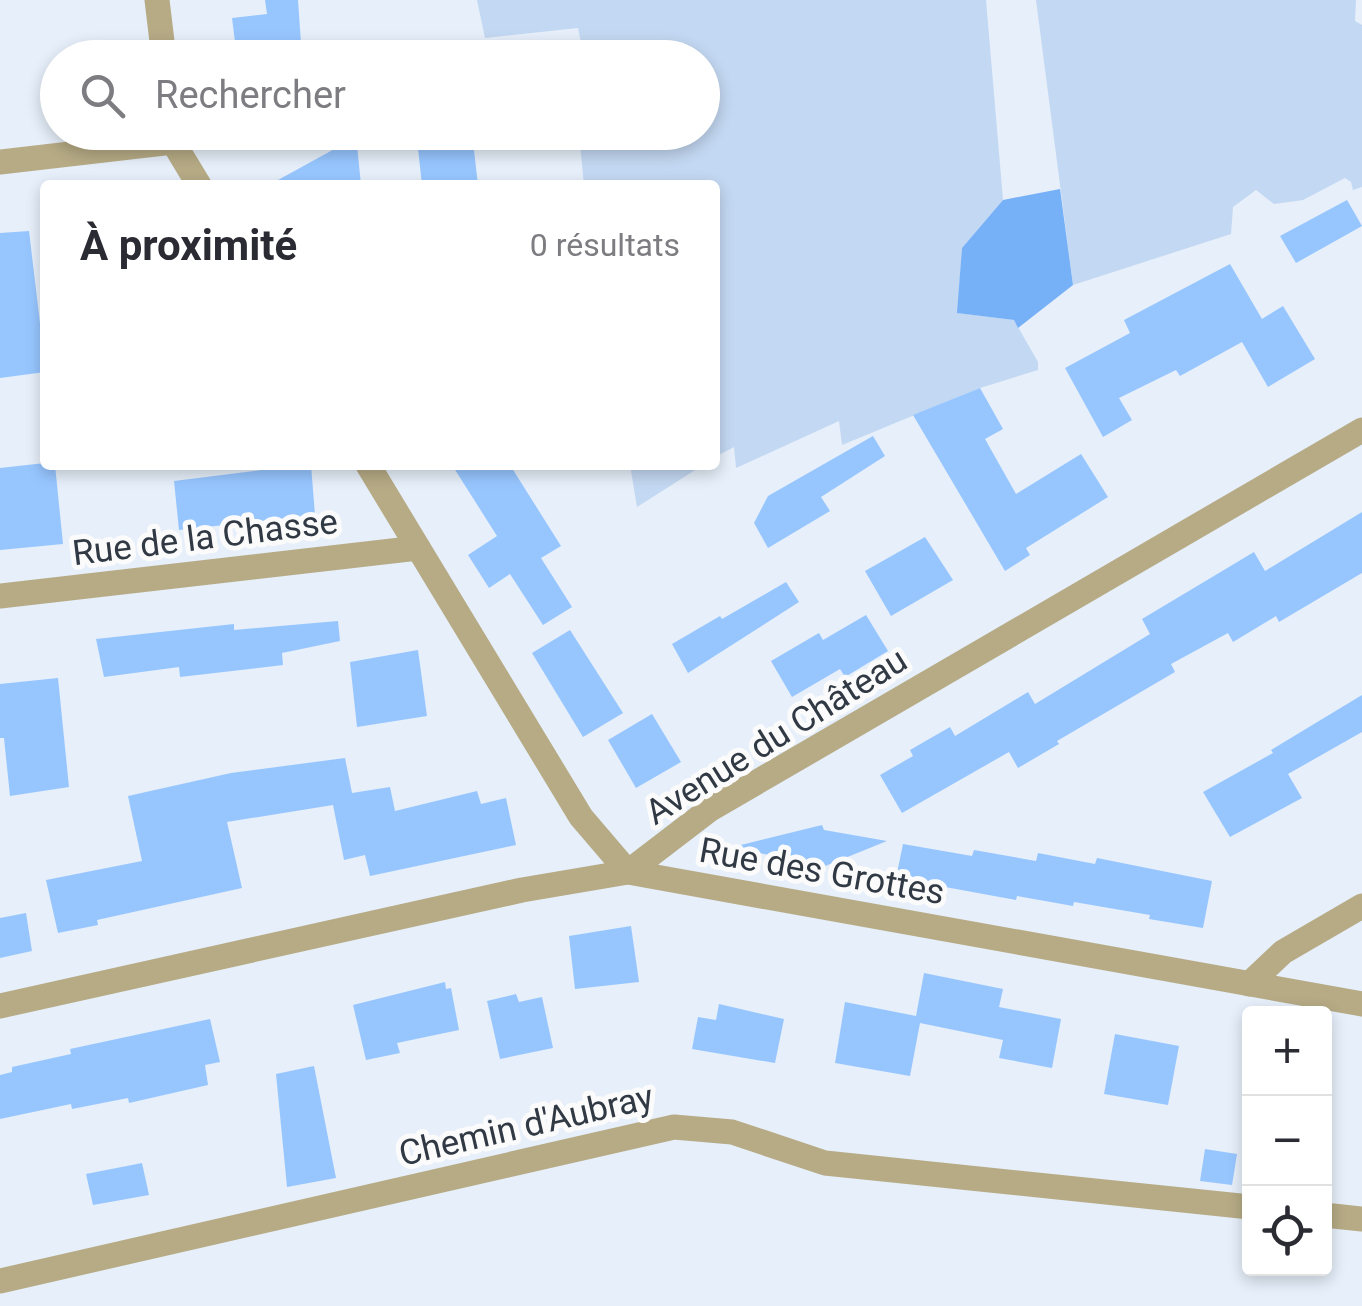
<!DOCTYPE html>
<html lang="fr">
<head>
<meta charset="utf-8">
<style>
	:root { --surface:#fff; --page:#f2f2f3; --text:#2b2b33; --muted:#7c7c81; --line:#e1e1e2 }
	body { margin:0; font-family:Roboto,sans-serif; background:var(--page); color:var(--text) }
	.controls { position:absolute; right:30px; bottom:30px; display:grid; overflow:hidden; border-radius:10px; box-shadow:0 5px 15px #0003 }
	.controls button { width:90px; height:90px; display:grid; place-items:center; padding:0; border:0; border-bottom:2px solid var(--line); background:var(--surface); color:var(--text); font:50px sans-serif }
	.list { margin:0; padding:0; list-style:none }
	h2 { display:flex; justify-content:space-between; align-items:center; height:130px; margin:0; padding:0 40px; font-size:42px }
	h2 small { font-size:32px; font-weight:400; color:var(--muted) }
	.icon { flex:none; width:55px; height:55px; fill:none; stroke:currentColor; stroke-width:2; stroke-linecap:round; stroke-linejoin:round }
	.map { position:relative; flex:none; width:1362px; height:1306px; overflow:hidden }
	.search { position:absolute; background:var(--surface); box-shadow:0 5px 15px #0003; left:40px; top:40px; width:680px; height:110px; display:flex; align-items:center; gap:25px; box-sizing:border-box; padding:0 35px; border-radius:55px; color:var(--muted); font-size:38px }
	.panel { position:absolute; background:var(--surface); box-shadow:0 5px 15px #0003; left:40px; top:180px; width:680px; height:290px; border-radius:10px }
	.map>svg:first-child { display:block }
	.green { fill:#c3d8f2 }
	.forest { fill:#76b0f7 }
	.building { fill:#97c6ff }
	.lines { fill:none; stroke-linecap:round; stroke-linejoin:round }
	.minor { stroke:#b6ab85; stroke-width:25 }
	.labels { text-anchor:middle; stroke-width:10; stroke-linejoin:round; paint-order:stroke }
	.street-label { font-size:35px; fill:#313a44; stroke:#fbfbfb }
</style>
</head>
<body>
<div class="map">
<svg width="1362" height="1306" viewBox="0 0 1362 1306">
	<rect width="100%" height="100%" fill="#e6effa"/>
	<g class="green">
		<polygon points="477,0 986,0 1003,200 962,248 958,313 1014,320 1038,362 1038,370 980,388 842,445 839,421 736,468 734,447 715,457 715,185 584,185 579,133 702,132 702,58 584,57 578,28 485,38"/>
		<polygon points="1036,0 1356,0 1355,21 1362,25 1362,187 1353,190 1351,182 1345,178 1303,200 1274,204 1256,190 1233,207 1231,234 1073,285"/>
		<polygon points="630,465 703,465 637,507"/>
	</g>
	<polygon class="forest" points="1060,189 1073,285 1018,328 1014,320 957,313 962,248 1003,200"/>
	<g class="building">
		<polygon points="265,0 298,0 302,58 237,58 232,18 267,14"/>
		<polygon points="472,133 478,185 422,185 417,139"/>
		<polygon points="357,145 361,185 269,185 338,147"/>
		<polygon points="1347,200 1362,226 1296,263 1280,236"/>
		<polygon points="29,231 42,340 45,339 45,372 0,378 0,233"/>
		<polygon points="1230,264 1262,319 1283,306 1315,359 1268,387 1242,342 1180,376 1176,370 1119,398 1132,420 1103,437 1065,368 1130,333 1124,320"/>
		<polygon points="980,388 1003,429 985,439 1016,494 1081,454 1108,497 1026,548 1030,555 1005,571 913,415"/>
		<polygon points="873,436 885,456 821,497 830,511 768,548 754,523 768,496"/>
		<polygon points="45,463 45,465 55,465 63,544 0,550 0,468"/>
		<polygon points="277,465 311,465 315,515 179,530 174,481 277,468"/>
		<polygon points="452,465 510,465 561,546 541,558 572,607 543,625 510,574 489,588 468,555 497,536"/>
		<polygon points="1362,512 1362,573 1279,622 1276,616 1233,642 1228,633 1171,664 1175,672 1057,741 1059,744 1018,768 1009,752 902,813 880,775 913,756 910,750 950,727 955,736 1028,692 1035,704 1150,634 1142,619 1254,552 1265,571"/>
		<polygon points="925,537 953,580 891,616 865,571"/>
		<polygon points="786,582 799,602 688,673 672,644 720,616 722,619"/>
		<polygon points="866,615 888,651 845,677 840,669 792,697 771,661 819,633 823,640"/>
		<polygon points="338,621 340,641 282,653 283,665 180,677 179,667 104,677 96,639 234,624 234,630"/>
		<polygon points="570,630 623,713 583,737 532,653"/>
		<polygon points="418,650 427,716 357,727 350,662"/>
		<polygon points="58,678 69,787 10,796 4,738 0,738 0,684"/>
		<polygon points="1362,695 1362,732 1288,774 1302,798 1230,837 1203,792 1273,753 1271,750"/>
		<polygon points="652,714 681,762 636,788 608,740"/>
		<polygon points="345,758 352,793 390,787 395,811 477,791 481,804 506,798 516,845 370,876 365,855 344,860 333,805 227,822 242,888 97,920 98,925 58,933 46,880 142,861 128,796 231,773"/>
		<polygon points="822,825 824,830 887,841 803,875 805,863 733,847"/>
		<polygon points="903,844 972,856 974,850 1036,861 1038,853 1095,864 1097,858 1212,881 1203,928 1149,919 1150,915 1074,902 1073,906 1017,896 1016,900 896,878"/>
		<polygon points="26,913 32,951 0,958 0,918"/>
		<polygon points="631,926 639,982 575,989 569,936"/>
		<polygon points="924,973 1003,989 999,1007 1061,1019 1052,1068 999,1058 1003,1040 920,1023 910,1076 835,1063 845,1002 916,1016"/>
		<polygon points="445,982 446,989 451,988 459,1030 397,1043 400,1053 366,1060 353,1005"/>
		<polygon points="516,994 519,1002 542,997 553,1048 500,1059 487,1001"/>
		<polygon points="719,1004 784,1019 775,1063 692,1049 698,1017 716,1020"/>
		<polygon points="210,1019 220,1062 205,1065 208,1085 129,1103 128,1098 72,1109 71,1104 0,1119 0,1075 12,1072 12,1067 71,1054 70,1049"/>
		<polygon points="1115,1034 1179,1046 1168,1105 1104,1094"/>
		<polygon points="314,1066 336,1178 287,1187 276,1074"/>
		<polygon points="1205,1149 1237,1154 1232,1185 1200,1181"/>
		<polygon points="142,1163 149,1195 93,1205 86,1174"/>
	</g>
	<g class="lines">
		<g class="minor">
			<polyline points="157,0 164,58"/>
			<polyline points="172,132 173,142 199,185"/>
			<polyline points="0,162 173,142"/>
			<polyline points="368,465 581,817 628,872 1362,1004"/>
			<polyline points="0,596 418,548"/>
			<polyline points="1249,984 1283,952 1362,906"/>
			<polyline points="0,1006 522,890 628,872 709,810 1362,430"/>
			<polyline points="1324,1215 1362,1219"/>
			<polyline points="0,1281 674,1127 732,1132 825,1163 1250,1207"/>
		</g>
	</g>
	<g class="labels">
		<g class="street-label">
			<text transform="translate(205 537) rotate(-7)" y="12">Rue de la Chasse</text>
			<text transform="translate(776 736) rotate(-32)" y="12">Avenue du Château</text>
			<text transform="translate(822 871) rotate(10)" y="12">Rue des Grottes</text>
			<text transform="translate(526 1125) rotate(-13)" y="12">Chemin d'Aubray</text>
		</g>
	</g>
</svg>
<div class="controls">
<button>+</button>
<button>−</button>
<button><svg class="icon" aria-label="locate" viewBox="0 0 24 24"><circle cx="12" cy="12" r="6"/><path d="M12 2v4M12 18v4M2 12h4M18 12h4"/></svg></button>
</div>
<div class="search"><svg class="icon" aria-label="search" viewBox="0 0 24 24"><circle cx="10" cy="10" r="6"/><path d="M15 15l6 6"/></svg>Rechercher</div>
<section class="panel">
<h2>À proximité<small>0 résultats</small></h2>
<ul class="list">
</ul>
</section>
</div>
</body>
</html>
